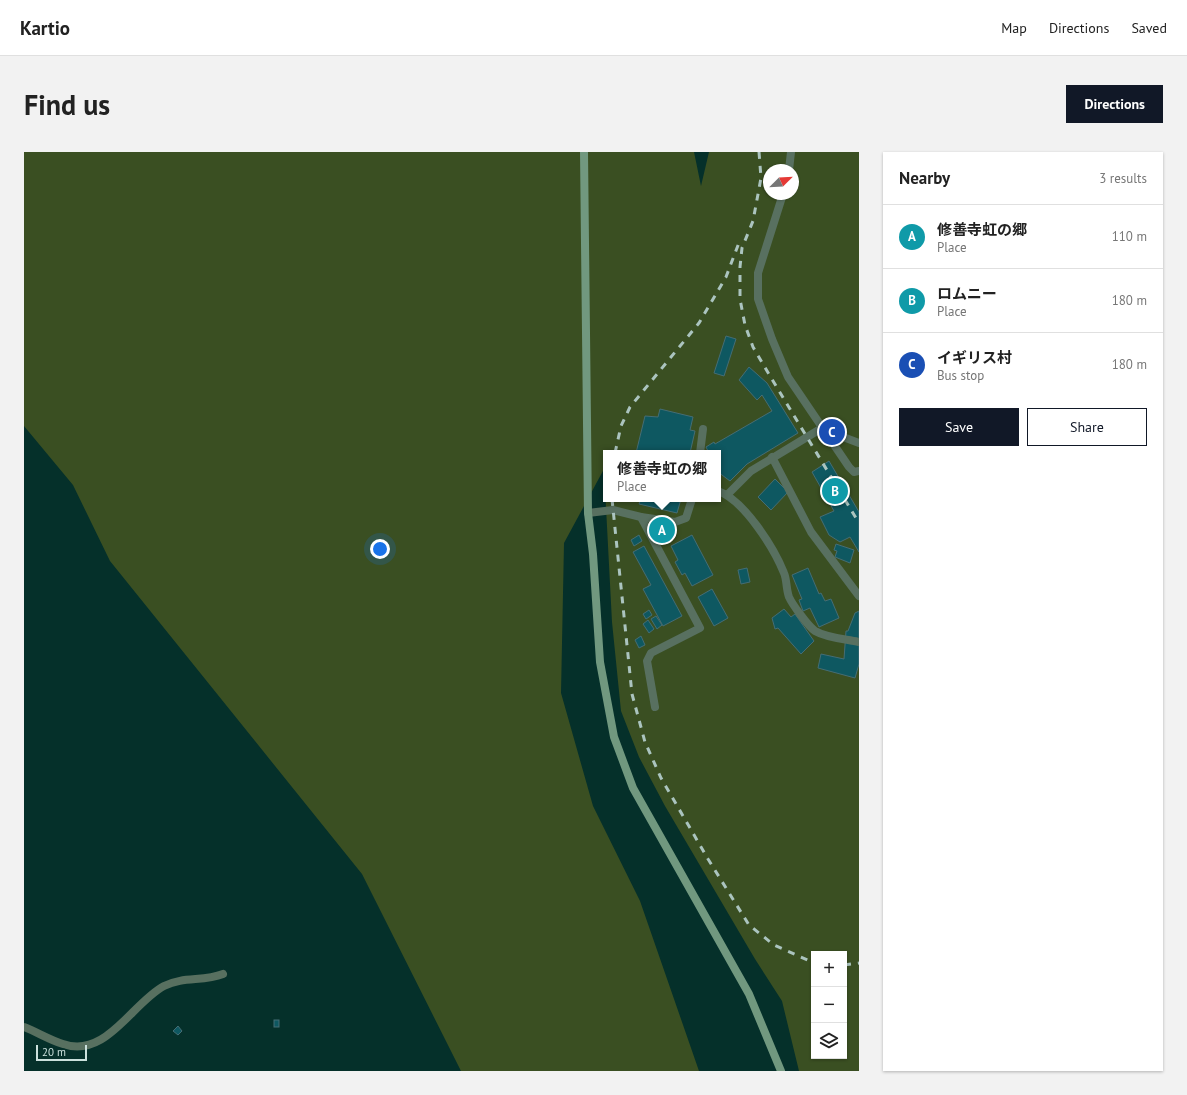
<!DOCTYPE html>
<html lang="en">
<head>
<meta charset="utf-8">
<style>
	:root { --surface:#fff; --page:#f2f2f2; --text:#222; --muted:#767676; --line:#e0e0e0; --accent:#111827 }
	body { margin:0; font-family:"PT Sans","Noto Sans JP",sans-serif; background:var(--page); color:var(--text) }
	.controls { position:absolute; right:12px; bottom:12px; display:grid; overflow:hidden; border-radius:0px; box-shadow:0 1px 3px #0004 }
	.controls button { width:36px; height:36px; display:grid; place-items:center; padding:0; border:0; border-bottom:1px solid var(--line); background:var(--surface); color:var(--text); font:20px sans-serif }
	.compass { position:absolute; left:739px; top:12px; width:36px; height:36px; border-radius:50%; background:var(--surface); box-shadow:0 1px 3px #0004; rotate:66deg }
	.scale { position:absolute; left:12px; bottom:10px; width:51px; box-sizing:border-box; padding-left:4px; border:2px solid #cbe0dc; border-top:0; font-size:11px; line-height:14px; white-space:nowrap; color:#cbe0dc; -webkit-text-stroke:3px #05302a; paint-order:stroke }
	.you { position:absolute; left:356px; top:397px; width:14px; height:14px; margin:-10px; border:3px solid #fff; border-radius:50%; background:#1a73e8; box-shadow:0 0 0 6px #1a73e833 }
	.badge { display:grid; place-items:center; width:26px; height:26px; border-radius:50%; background:var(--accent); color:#fff; font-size:13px; font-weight:700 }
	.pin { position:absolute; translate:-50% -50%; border:2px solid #fff; box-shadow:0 1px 4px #0006 }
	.popup { position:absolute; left:579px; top:298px; width:118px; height:52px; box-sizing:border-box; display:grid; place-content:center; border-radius:0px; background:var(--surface); filter:drop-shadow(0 1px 3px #0005); font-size:13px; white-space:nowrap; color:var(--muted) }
	.popup b { font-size:15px; color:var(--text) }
	.popup::after { content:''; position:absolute; left:50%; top:100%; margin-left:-8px; border:8px solid transparent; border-top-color:var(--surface) }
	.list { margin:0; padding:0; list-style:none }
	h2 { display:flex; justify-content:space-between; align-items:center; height:52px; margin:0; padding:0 16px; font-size:17px }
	h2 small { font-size:13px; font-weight:400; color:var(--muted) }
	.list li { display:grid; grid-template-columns:26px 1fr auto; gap:12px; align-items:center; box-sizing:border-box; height:64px; padding:0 16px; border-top:1px solid var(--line) }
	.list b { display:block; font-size:15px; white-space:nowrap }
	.list p { margin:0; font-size:13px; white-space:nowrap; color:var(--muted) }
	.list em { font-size:13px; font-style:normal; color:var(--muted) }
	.actions { display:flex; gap:8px; padding:12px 16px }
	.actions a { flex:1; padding:9px 0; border:1px solid var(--accent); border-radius:0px; text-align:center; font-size:14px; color:var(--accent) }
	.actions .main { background:var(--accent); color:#fff }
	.icon { flex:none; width:22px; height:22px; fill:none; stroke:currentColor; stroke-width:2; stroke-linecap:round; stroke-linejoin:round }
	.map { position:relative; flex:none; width:835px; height:919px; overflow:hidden; border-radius:0px }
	header { display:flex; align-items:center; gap:24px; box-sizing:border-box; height:56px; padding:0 20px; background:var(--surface); border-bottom:1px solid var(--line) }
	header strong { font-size:19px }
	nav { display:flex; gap:22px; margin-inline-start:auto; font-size:14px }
	.intro { display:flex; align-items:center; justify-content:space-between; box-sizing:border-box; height:96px; padding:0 24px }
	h1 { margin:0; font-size:28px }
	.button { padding:10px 18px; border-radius:0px; background:var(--accent); color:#fff; font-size:14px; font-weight:700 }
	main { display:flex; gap:24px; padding:0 24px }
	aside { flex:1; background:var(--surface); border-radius:0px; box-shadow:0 1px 3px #0004 }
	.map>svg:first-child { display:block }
	.green { fill:#3a4f22; fill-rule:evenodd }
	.building { fill:#0e5861; stroke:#456d74 }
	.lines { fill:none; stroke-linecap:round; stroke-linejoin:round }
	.lane { stroke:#587060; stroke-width:8 }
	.street { stroke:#587060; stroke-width:8 }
	.secondary { stroke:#71987f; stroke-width:8 }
	.rail { stroke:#abc4bf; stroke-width:3; stroke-dasharray:7 7; stroke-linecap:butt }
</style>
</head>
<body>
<header>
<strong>Kartio</strong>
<nav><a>Map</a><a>Directions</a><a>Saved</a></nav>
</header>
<div class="intro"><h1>Find us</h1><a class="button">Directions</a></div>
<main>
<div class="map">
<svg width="835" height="919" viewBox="0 0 835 919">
	<rect width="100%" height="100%" fill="#05302a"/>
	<path class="green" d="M 0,0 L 670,0 L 677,34 L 685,0 L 835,0 L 835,919 L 775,919 L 758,849 L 731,807 L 641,654 L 615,605 L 597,559 L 588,470 L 580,317 L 540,391 L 537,541 L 569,654 L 616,749 L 675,919 L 437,919 L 338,722 L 86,409 L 49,333 L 0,274 ZM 745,18 L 769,18 L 769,42 L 745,42 ZM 582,301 L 694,301 L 694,347 L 582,347 ZM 790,802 L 820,802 L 820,904 L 790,904 Z"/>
	<g class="building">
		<polygon points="702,184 712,187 700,224 690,221"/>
		<polygon points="725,215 743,231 774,281 723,312 706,329 694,320 694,301 685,301 682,295 690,290 691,292 748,259 738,243 733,248 715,228"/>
		<polygon points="636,257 669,265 666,278 671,279 666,301 612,301 621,264 634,265"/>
		<polygon points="805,309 835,360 835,400 826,385 816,390 805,383 796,365 810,359 788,320"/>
		<polygon points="751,327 764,340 747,358 734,345"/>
		<polygon points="617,347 657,347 653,361 615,352"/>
		<polygon points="615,383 618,389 610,394 607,388"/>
		<polygon points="668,383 689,423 668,434 661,421 658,423 651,410 654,408 647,394"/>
		<polygon points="812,392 830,398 826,411 811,405 813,399 810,398"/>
		<polygon points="620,394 658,464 639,474 619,437 627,433 609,400"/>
		<polygon points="723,416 726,430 717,432 714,418"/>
		<polygon points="784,416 795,442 797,441 801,449 807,447 815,466 795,475 786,456 779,459 775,448 778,447 768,423"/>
		<polygon points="688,437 704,466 690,474 674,445"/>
		<polygon points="760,457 767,465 771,462 790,489 777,502 754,476 751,477 748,466"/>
		<polygon points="625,458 628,463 622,467 619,462"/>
		<polygon points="835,459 835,512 831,526 794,516 797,502 820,507 822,479 824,479 831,461"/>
		<polygon points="632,464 638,473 633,477 627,467"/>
		<polygon points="624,468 630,477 625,481 619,472"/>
		<polygon points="617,484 621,493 615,496 611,488"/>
		<rect x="250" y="868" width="5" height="7"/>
		<polygon points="154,874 158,879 154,883 149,879"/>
	</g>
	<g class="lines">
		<polyline class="lane" points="564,361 589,358 617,365 676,476 627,501 623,509 631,555"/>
		<g class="street">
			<polyline points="765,18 767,0"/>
			<polyline points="759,42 734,121 734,147 748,187 764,225 825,315 830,320 835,319"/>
			<polyline points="798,277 835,291"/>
			<polyline points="676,301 679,277"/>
			<polyline points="748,305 787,380 835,444"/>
			<path d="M 694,339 C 720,348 750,396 760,421 C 763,428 762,437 765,445 C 768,452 784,474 791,479 C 803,486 821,487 835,490"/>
			<polyline points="704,342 727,319 798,276"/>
			<polyline points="617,365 651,370 662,366 668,347"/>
			<path d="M 0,875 C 13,880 26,888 39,892 C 82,907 108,851 140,834 C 160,824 179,830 199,822"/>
		</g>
		<polyline class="secondary" points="560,0 564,361 569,402 576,510 590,585 609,636 725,842 757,919"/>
		<g class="rail">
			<polyline points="735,0 737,26 729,69 718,96 716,115 716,147 721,173 729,195 746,224 835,371"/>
			<polyline points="591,301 597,274 606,255 675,171 702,125 716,88"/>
			<polyline points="588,347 608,542 621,590 637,626 684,707 725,773 750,793 790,811"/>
			<polyline points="820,813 835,811"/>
		</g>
	</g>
</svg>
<div class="controls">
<button>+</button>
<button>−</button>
<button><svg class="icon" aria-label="layers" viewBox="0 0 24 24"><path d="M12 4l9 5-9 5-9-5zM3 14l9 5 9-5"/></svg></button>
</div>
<svg class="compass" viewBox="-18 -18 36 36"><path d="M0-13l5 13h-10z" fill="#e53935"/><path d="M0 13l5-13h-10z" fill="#767676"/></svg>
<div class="scale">20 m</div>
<div class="you"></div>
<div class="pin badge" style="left:638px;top:378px;background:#0f9aa8">A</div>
<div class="popup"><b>修善寺虹の郷</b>Place</div>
<div class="pin badge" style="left:811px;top:339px;background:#0f9aa8">B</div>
<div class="pin badge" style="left:808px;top:280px;background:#1a4fb4">C</div>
</div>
<aside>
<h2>Nearby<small>3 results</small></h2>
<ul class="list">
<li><span class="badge" style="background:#0f9aa8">A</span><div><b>修善寺虹の郷</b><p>Place</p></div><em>110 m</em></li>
<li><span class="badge" style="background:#0f9aa8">B</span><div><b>ロムニー</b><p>Place</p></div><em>180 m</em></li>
<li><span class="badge" style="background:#1a4fb4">C</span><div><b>イギリス村</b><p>Bus stop</p></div><em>180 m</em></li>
</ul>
<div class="actions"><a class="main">Save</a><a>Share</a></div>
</aside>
</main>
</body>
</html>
